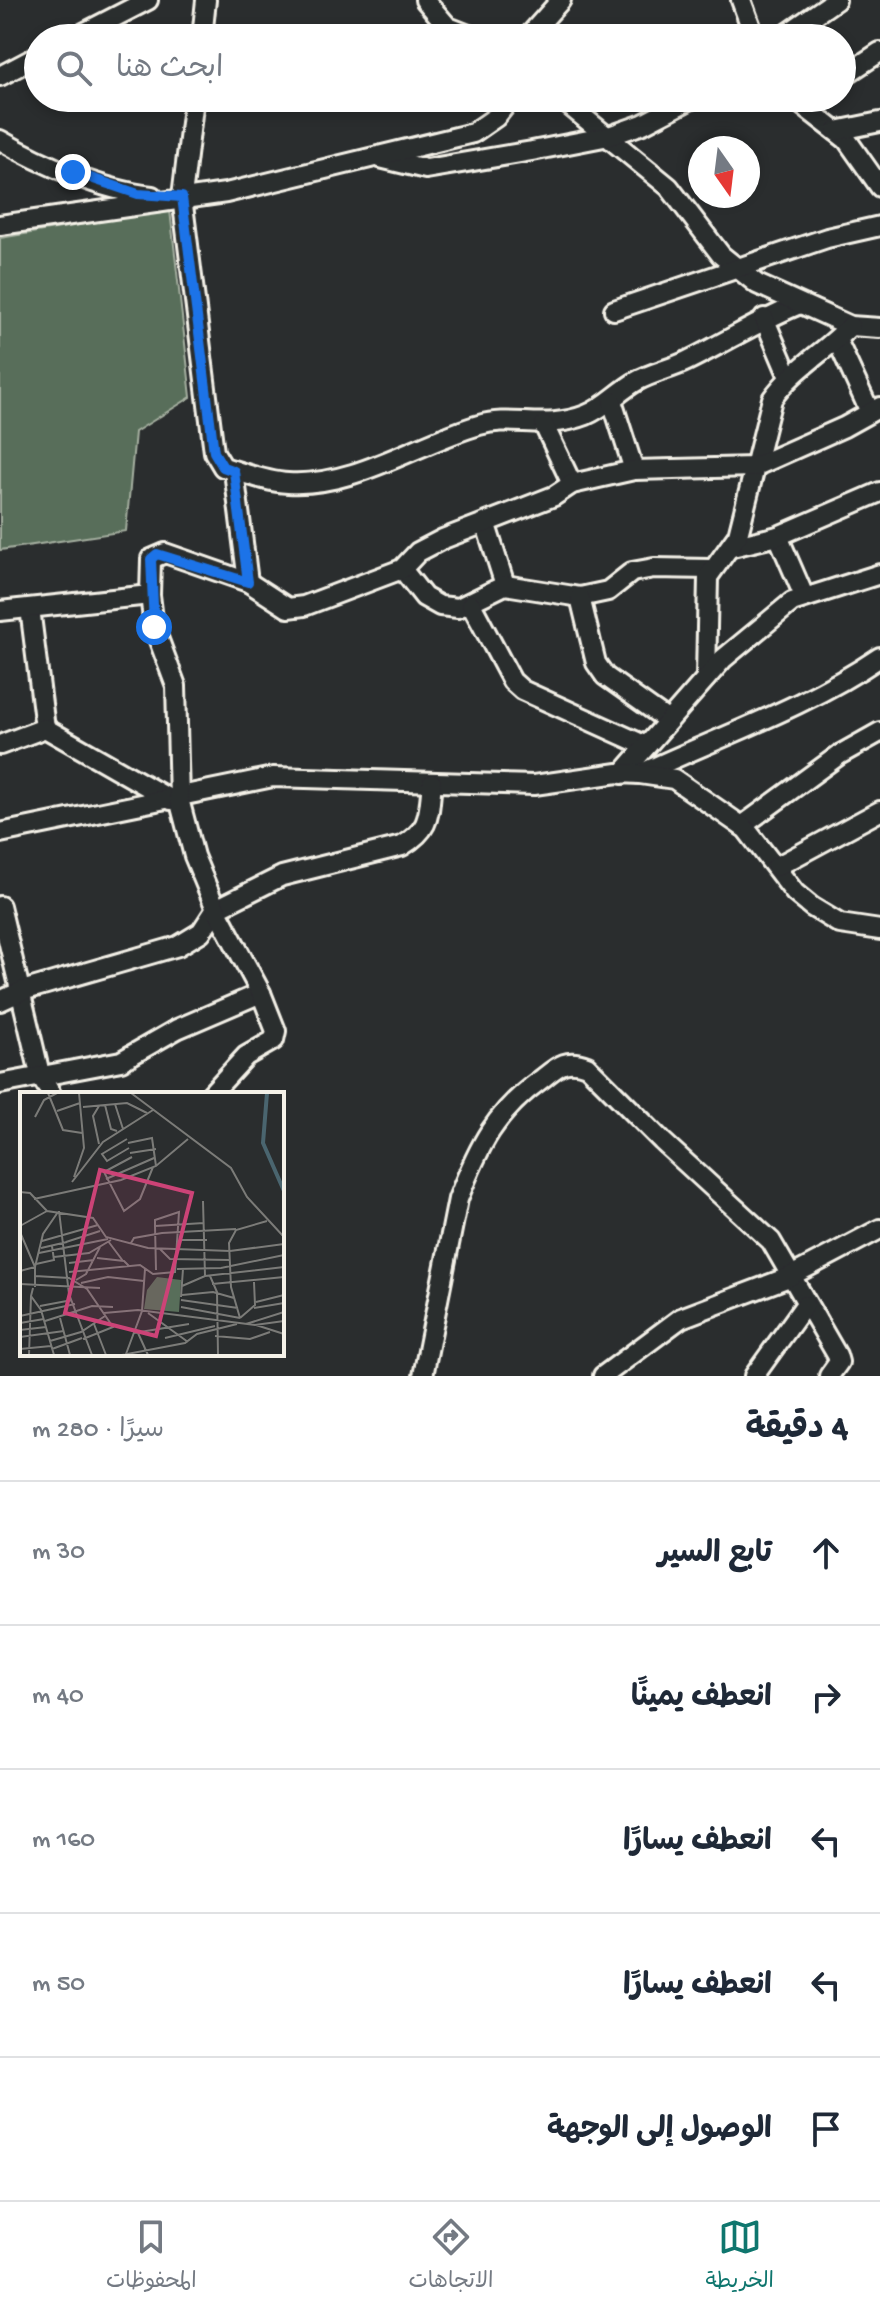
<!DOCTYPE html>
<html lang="ar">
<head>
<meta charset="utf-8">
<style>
	:root { --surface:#fff; --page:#f2f2f3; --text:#1f2937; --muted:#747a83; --line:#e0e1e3; --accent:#0f766e }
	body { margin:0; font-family:"Gochi Hand","Playpen Sans Arabic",sans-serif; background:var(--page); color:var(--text); direction:rtl }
	.compass { position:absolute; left:688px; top:136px; width:72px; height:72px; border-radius:50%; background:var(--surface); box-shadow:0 4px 12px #0003; rotate:166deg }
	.stop { position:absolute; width:24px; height:24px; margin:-18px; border:6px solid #1a73e8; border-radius:50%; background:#fff }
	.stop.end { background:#1a73e8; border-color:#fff; box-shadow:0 2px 8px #0008 }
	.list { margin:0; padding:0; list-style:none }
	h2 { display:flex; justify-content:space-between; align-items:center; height:104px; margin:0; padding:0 32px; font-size:34px }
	h2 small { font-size:26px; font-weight:400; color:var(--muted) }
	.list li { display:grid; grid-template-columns:52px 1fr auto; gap:24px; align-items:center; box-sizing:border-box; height:144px; padding:0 32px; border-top:2px solid var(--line) }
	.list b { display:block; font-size:30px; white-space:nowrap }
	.list em { font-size:26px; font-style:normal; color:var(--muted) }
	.icon { flex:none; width:44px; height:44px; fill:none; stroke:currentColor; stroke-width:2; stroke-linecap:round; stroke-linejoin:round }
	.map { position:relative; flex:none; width:880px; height:1376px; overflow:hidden; direction:ltr }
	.search { position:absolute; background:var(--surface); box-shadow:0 4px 12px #0003; left:24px; right:24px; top:24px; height:88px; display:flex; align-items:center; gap:20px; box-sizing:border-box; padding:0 28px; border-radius:44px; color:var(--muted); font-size:30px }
	.sheet { height:824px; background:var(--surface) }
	nav { display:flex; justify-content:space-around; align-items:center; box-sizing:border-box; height:112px; border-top:2px solid var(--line); background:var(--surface); font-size:22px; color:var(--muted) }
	nav a { display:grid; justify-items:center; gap:4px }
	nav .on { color:var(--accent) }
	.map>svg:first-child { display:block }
	.green { fill:#586e5a; stroke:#a6b0a1; stroke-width:2 }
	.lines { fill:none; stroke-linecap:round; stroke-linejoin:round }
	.minor-casing { stroke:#f4f1e8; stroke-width:24 }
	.minor { stroke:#2a2d2e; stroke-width:18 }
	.route { stroke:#1a73e8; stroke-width:10 }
	.inset-river { fill:none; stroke:#4a656f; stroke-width:4 }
	.inset-road { fill:none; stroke:#7b7b78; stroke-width:2 }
	.view { fill:#cc4377; fill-opacity:0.15; stroke:#cc4377; stroke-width:4 }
	.inset-edge { fill:none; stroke:#f4f1e8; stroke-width:4 }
</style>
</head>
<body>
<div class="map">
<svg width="880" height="1376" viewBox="0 0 880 1376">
	<rect width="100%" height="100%" fill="#2a2d2e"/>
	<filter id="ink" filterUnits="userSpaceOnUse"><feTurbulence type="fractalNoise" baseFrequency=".0125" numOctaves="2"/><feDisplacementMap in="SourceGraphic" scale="16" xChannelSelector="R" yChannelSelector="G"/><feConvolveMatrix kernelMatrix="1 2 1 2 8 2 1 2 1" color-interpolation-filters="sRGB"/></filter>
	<g filter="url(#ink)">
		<polygon class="green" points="170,210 191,397 135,432 126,531 0,550 0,238"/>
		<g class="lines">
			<defs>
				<g id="minor">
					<polyline points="425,0 448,27 476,38"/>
					<polyline points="741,0 755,38"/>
					<polyline points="74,38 148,0"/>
					<polyline points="202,38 206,0"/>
					<polyline points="527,38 561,0"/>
					<polyline points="781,38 836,0"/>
					<polyline points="0,76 38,56"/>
					<polyline points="842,77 880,52"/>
					<path d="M 194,98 L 182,197 L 214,452 L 223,467 C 244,473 267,482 288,483 C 355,487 417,443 479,425 C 513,415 545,431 586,415 C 606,407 619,391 637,381 C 653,372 671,369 687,361 C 726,342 760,320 800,304"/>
					<polyline points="560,98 669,187 721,255 757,284 850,326 880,328"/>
					<polyline points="793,98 847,140 880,187"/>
					<polyline points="836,131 880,122"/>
					<path d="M 0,140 C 43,165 102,190 152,196"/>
					<polyline points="380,158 426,169 532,151 609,136 643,124 693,98"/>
					<polyline points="0,225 226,193 473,133 496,117 511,98"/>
					<polyline points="614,310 827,238 880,226"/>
					<polyline points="764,318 789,377"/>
					<polyline points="837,340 870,412"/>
					<polyline points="612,401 634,470"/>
					<polyline points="544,425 572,484"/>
					<polyline points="234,471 248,582"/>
					<polyline points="486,525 505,585"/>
					<polyline points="778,536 804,596"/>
					<polyline points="732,547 778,536 880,492"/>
					<polyline points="402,569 424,597 440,606 458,608 505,585 580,597 608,591 632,572 654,568 710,569"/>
					<polyline points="580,597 596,663 605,676 667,720"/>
					<polyline points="471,604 512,681 522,690 646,746"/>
					<polyline points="30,608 45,728"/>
					<polyline points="0,611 150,595"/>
					<path d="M 706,678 L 708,577 L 738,535 L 772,399 C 793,369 825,352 850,326"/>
					<polyline points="0,745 45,728 171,800"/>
					<polyline points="622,774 723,659 792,602 880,574"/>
					<path d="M 640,774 C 721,736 805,708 880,657"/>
					<polyline points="742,826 839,755 880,732"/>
					<polyline points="0,833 273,777 534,785 618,773 640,774 674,779 746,829 795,893 812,907 840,924 880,930"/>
					<polyline points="776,867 880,811"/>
					<polyline points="0,906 40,1074 51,1094"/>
					<path d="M 0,1001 L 22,991 L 178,946 L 201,932 L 216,909 L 282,876 L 402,846 C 432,828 428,815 432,783"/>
					<polyline points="0,1084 121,1061 177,1029 261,993"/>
					<polyline points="211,1094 246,1056 274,1040 276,1031 261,993 216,909 194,856 179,799 176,686 154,627 150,595 151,559 165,553 248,582 288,608 304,606 402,569 418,552 443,539 554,496 572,484 634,470 754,467 844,427 880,407"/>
					<path d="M 423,1376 L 458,1199 C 479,1145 495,1112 543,1078 C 559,1065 567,1058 587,1066 L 662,1141 L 771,1241 L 837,1355 L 839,1362 L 829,1376"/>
					<polyline points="603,1376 681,1318 789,1277 880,1229"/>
					<polyline points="754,1376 805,1305"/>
				</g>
			</defs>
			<use href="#minor" class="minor-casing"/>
			<use href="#minor" class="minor"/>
		</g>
	</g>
	<g class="lines" filter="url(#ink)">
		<polyline class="route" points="73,172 138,194 182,197 214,452 223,467 234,471 248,582 157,554 151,559 154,627"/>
	</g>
	<g transform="translate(20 1092)">
		<rect width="264" height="264" fill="#2a2d2e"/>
		<path d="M 137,185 L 161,188 L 159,220 L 124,217 L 127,198 Z" fill="#586e5a"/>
		<path class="inset-river" d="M 247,1 L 243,51 L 264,99"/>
		<path class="inset-road" d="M 28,1 L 43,38 L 62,41M 111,1 L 211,76 L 227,105 L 264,145M 95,12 L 103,37M 85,13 L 91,37 L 97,39M 79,14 L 73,24 L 79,52M 63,15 L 107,11 L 127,21M 37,19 L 60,11M 15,25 L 24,8 L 37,1M 107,47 L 82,62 L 87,69 L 109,56M 108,51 L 132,46 L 136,74M 110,61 L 136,57M 112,65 L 84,80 L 104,119 L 120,107 L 133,75M 54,85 L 64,56 L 59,1M 86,87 L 134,66M 52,90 L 83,50 L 133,18M 0,100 L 10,101 L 27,119 L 73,126 L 86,145 L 128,156 L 210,159 L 264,152M 14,107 L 101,88 L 136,74 L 168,47M 183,109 L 185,184M 39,119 L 49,202 L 72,263M 0,134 L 27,119M 135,134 L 184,131M 135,134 L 136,178M 0,140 L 15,175 L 15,195M 160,148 L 187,148M 22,149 L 78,133M 88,149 L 103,169M 46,150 L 80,139M 111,151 L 114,146 L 142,141 L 216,137M 21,156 L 47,150M 140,157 L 150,167 L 210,168M 19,161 L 88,147M 34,165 L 69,161 L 91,148M 77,166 L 104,169 L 109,174M 49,171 L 74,168M 16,172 L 34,168 L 32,154M 157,177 L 201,176 L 264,163M 0,179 L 15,175 L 23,142 L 38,120M 49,180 L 120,173 L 133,182 L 155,180 L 159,120 L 135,128 L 135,134M 15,184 L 49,186 L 67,197 L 93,235 L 63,247M 190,184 L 197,200 L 198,263M 56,188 L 66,182 L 80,155M 61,191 L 88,185 L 124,189M 0,192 L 80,196M 192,192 L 264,185M 162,194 L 185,184 L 264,175M 13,196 L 11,204 L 21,218 L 34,263M 162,203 L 193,200 L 214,206M 161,205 L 163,177M 161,208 L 218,216M 236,210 L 264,203M 20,214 L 52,208M 161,215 L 220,226M 234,216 L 264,211M 84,221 L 118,218 L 235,233 L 264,229M 128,221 L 168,250M 0,224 L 55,212M 40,226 L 50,263M 220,226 L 211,195 L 209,151 L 216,138 L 247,129M 220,226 L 235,213 L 234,190M 25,229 L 72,214 L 93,215M 0,231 L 24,227M 74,232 L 86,263M 226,232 L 264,220M 236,233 L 264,242M 0,238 L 26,235M 114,241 L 169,232M 118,241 L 128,263M 195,244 L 230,247 L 250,240M 0,245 L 44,239M 145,246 L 195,234M 30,249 L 61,240 L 85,224M 0,257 L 31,254M 32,257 L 62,246M 106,262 L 122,219 L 125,177M 9,263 L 11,204M 102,263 L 165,251 L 177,242 L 217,232M 162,263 L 198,263"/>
		<path class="view" d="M 80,78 L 172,101 L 136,244 L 45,221 Z"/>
		<rect width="264" height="264" class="inset-edge"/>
	</g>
</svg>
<svg class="compass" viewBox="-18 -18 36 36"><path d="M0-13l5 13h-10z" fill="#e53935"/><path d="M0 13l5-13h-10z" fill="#747a83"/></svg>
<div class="stop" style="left:154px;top:627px"></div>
<div class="stop end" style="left:73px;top:172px"></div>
<div class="search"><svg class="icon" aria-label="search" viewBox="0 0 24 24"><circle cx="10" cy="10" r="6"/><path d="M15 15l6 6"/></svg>ابحث هنا</div>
</div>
<section class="sheet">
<h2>4 دقيقة<small>سيرًا · 280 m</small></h2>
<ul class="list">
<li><svg class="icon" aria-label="ahead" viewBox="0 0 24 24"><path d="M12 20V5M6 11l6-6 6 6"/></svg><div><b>تابع السير</b></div><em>30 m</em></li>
<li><svg class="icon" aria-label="right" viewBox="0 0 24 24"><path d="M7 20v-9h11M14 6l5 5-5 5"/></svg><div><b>انعطف يمينًا</b></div><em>40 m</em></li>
<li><svg class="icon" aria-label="left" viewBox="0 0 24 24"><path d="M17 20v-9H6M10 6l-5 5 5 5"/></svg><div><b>انعطف يسارًا</b></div><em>160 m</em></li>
<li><svg class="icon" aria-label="left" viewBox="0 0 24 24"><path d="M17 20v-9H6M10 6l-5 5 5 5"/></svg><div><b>انعطف يسارًا</b></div><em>50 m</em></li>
<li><svg class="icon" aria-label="arrive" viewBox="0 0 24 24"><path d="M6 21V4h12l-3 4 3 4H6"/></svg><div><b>الوصول إلى الوجهة</b></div></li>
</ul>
</section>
<nav>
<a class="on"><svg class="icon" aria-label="map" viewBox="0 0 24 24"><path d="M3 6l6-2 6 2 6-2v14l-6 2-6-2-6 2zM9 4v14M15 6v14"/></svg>الخريطة</a>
<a><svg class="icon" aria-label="directions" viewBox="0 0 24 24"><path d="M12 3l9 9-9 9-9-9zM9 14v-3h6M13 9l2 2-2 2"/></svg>الاتجاهات</a>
<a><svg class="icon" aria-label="saved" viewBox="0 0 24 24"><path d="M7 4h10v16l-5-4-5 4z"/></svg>المحفوظات</a>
</nav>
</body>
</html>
